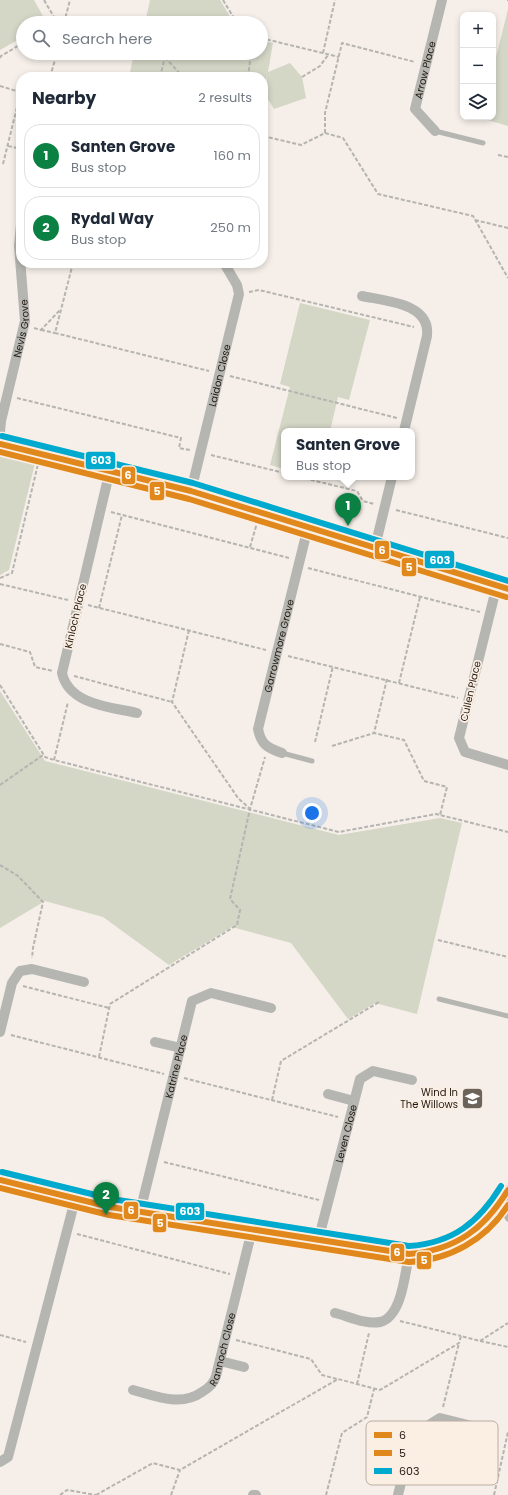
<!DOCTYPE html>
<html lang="en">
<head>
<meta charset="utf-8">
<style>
	:root { --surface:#fff; --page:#f2f2f3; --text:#1f2937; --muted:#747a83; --line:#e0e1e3; --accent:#0b8043 }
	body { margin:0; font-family:Poppins,sans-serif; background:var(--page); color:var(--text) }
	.controls { position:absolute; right:12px; top:12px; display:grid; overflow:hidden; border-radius:8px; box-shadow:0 2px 6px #0003 }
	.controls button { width:36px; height:36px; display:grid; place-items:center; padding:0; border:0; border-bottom:1px solid var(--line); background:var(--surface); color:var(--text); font:20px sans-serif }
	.you { position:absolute; left:312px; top:813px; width:14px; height:14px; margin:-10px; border:3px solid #fff; border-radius:50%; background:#1a73e8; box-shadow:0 0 0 6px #1a73e833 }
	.badge { display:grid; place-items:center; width:26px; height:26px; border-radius:50%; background:var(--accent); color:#fff; font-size:13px; font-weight:700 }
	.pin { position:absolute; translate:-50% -33px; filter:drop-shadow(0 1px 2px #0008) }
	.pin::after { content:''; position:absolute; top:21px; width:14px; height:12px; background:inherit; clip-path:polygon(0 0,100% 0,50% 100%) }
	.popup { position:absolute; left:281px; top:428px; width:134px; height:52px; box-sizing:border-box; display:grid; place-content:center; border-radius:8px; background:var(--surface); filter:drop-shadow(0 1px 3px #0005); font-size:13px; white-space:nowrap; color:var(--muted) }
	.popup b { font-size:15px; color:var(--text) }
	.popup::after { content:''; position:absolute; left:50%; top:100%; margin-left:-8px; border:8px solid transparent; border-top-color:var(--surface) }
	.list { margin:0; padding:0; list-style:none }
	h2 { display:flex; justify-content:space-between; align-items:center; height:52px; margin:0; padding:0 16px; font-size:17px }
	h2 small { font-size:13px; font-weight:400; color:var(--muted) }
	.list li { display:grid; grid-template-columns:26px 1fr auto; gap:12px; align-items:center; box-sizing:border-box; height:64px; margin:0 8px 8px; padding:0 8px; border:1px solid var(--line); border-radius:16px }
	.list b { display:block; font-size:15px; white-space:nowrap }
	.list p { margin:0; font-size:13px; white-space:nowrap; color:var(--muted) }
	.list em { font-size:13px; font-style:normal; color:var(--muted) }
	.icon { flex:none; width:22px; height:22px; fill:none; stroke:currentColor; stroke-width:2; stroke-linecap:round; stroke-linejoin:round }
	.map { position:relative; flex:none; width:508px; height:1495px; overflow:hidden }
	.search { position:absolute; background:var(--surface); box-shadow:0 2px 6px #0003; left:16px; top:16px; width:252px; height:44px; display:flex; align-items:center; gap:10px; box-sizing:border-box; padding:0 14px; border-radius:22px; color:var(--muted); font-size:15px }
	.panel { position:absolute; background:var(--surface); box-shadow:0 2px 6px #0003; left:16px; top:72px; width:252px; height:196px; border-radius:16px }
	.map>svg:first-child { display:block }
	.green { fill:#d4d6c6 }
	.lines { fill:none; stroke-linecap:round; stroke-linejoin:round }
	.path { stroke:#b5b4b0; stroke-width:2; stroke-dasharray:4 2; stroke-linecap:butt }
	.lane { stroke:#b5b6b2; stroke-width:5 }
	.street { stroke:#b5b6b2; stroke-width:10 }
	.bus-1-casing { stroke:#fbefe4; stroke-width:9 }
	.bus-2-casing { stroke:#fbefe4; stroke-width:9 }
	.bus-3-casing { stroke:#fbefe4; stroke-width:9 }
	.bus-1 { stroke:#e1881d; stroke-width:6 }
	.bus-2 { stroke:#e1881d; stroke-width:6 }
	.bus-3 { stroke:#00a9ce; stroke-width:6 }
	.labels { text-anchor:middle; stroke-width:3.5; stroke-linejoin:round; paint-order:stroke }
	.street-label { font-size:10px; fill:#22180f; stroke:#fbefe4 }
	.poi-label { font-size:10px; fill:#22180f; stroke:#fbefe4; text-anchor:end }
	.key { fill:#fbefe4; stroke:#baaea4; stroke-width:1 }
	.key-label { font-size:11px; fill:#22180f }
	.line-badge { stroke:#fbefe4; stroke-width:1.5 }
	.badge-label { font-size:11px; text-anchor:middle; font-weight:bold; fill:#fff }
</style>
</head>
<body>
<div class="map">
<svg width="508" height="1495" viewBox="0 0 508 1495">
	<rect width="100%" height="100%" fill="#f6efe9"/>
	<g class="green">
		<polygon points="0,0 34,0 44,18 43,23 23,23 23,37 0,50"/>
		<polygon points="150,0 220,0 234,23 145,23"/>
		<polygon points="508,9 508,126 481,118 493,117 493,69"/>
		<polygon points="261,40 273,43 268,72 290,63 302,77 306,98 274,109 266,96 267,75 263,97 263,77 129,77 134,53 261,53"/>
		<polygon points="300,303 370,320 349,400 338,397 330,431 284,431 284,469 270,465 290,387 280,384"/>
		<polygon points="0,452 36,459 9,570 0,575"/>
		<polygon points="0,691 45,761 339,835 440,818 462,823 417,1014 375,1003 348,1019 291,943 232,927 169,965 103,917 45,901 0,928"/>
	</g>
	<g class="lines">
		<g class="path">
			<polyline points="44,0 54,17 79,23"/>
			<polyline points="223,0 237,23"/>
			<polyline points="507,0 508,0"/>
			<polyline points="52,23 54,17"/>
			<polyline points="64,23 70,0"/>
			<polyline points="261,38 339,57"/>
			<polyline points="161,53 183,77"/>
			<polyline points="323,53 335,0"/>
			<polyline points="0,58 1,56 23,43"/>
			<polyline points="43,77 44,77"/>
			<polyline points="50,77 57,53"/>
			<polyline points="160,77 165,57"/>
			<polyline points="248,77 251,53"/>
			<polyline points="302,77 320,66 328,55"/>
			<polyline points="0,86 20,92"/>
			<polyline points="325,133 325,113 342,43 415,62"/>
			<polyline points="263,136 301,145 325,133 343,138 378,194 473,216 508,278"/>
			<polyline points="8,146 21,149"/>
			<polyline points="498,155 508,157"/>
			<polyline points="3,164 21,91"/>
			<polyline points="475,220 508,228"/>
			<polyline points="73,263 55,333 209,371"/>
			<polyline points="249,292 259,290 414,327"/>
			<polyline points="34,328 41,330 60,310"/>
			<polyline points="41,330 55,333"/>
			<polyline points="230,376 397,418"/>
			<polyline points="17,398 181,438 179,448 190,450"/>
			<polyline points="211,455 284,473"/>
			<polyline points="299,477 357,491 363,501 374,504"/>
			<polyline points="396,510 508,538"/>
			<polyline points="111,512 289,558"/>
			<polyline points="250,547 257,523"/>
			<polyline points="308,568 480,612"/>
			<polyline points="0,578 12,573 38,464"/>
			<polyline points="0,584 68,600"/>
			<polyline points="88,605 266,650"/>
			<polyline points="99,608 122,515"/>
			<polyline points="189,630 172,702 238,798 249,808"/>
			<polyline points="0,644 30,652 35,667 53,671"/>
			<polyline points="288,656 458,698"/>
			<polyline points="74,676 172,702"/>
			<polyline points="387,679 374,733 404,740 424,781 447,787 440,815"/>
			<polyline points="399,683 420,597"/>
			<polyline points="0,685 45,757 54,760 339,832 436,814 508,832"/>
			<polyline points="315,742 333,666"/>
			<polyline points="332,746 374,733"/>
			<polyline points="54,760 68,702"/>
			<polyline points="0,785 43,755"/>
			<polyline points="0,865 18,876 43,902 33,948 32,958"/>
			<polyline points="438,940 508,957"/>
			<polyline points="23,986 109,1008"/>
			<polyline points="11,1035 164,1074"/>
			<polyline points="99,1057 110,1004 237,925 240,910 230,899 250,809 265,757"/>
			<polyline points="184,1078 338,1117"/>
			<polyline points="272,1100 281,1061 379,1002"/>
			<polyline points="164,1162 319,1200"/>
			<polyline points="77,1234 230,1274"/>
			<polyline points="400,1321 461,1336"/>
			<polyline points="0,1335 26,1342"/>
			<polyline points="236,1340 311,1359 322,1375 337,1379"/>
			<polyline points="480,1341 508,1347"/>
			<polyline points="357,1384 369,1333"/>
			<polyline points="443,1407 459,1343"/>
			<polyline points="60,1495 67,1490 96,1495"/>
			<polyline points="96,1495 153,1463 180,1470 338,1379 380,1390 459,1343 461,1336 480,1341 508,1323"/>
			<polyline points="171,1495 180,1470"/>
			<polyline points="326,1495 342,1433 367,1417 374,1389"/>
			<polyline points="494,1495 508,1432"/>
		</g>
		<g class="lane">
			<polyline points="435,131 483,143"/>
			<polyline points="282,753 312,761"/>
			<polyline points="439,999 508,1016"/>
			<polyline points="508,1212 499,1206 508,1219"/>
		</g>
		<g class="street">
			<path id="s1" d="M 435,131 L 415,109 L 442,0"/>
			<path d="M 362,296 C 385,301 431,303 427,336 L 404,431"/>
			<path id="s2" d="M 0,432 L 1,421 L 25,321 L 19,246 L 21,224"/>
			<polyline points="0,444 191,491 508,589"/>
			<path d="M 110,470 L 62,673 C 69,705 111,707 137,713"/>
			<path id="s3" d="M 191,491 L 239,294 L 237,285 L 224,263"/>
			<polyline points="375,547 392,477"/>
			<polyline points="497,585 459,738 465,752 508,765"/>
			<path id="s4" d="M 282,753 C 267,748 261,744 258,729 L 308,527"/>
			<polyline points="0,1032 12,983 20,971 32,969 84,982"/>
			<polyline points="155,1042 181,1048"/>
			<polyline points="328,1094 354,1101"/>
			<path d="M 0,1180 L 110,1207 L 409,1254 C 452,1254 488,1227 508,1190"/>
			<path id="s5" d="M 140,1212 L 192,1001 L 211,993 L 271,1008"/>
			<path id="s6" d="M 318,1241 L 360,1079 L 373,1071 L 412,1080"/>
			<path d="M 335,1313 C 348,1316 366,1325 380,1322 C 402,1317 405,1273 409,1254"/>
			<polyline points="220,1361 244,1367"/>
			<path id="s7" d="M 133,1390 C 156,1396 181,1407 202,1392 C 209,1388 214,1383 216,1376 L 252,1230"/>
			<polyline points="0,1462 8,1457 75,1200"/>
			<polyline points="253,1495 256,1495"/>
			<polyline points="398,1495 413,1435 440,1418 480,1428"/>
		</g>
		<defs>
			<g id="bus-1">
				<polyline points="0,444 191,491 508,589"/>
				<path d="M 0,1180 L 110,1207 L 409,1254 C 456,1250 484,1229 508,1190"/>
			</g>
			<g id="bus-2">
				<polyline points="0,452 189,499 506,597"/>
				<path d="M 0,1188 L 109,1215 L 409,1262 C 449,1260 486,1240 508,1205"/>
			</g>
			<g id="bus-3">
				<polyline points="2,436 193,483 508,581"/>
				<path d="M 2,1172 L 112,1199 L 409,1246 C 453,1243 479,1222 501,1186"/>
			</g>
		</defs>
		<use href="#bus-1" class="bus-1-casing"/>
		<use href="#bus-2" class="bus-2-casing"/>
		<use href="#bus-3" class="bus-3-casing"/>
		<use href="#bus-1" class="bus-1"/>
		<use href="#bus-2" class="bus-2"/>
		<use href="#bus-3" class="bus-3"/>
	</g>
	<defs>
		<symbol id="school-square" viewBox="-11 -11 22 22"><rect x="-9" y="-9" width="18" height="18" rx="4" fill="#6c635b" stroke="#fbefe4"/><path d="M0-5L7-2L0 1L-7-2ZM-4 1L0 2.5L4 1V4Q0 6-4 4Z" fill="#fff"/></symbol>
	</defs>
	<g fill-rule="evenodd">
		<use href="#school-square" x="460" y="1086" width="25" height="25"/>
	</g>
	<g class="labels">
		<g class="street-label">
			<text dy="4" stroke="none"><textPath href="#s1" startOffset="70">Arrow Place</textPath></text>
			<text dy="4" stroke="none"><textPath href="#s2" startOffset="106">Nevis Grove</textPath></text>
			<text dy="4" stroke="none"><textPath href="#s3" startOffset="119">Laidon Close</textPath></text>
			<text transform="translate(75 616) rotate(-77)" y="4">Kinloch Place</text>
			<text dy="4" stroke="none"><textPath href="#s4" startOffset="122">Garrowmore Grove</textPath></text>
			<text transform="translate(470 691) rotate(-77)" y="4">Cullen Place</text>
			<text dy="4" stroke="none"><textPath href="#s5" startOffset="150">Katrine Place</textPath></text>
			<text dy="4" stroke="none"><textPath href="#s6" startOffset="111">Leven Close</textPath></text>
			<text dy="4" stroke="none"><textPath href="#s7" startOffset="121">Rannoch Close</textPath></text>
		</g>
		<g class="poi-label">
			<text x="458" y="1096">Wind In<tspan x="458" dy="12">The Willows</tspan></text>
		</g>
	</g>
	<rect x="366" y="1421" width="132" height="64" rx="6" class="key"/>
	<rect x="374" y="1432" width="18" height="6" fill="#e1881d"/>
	<rect x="374" y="1450" width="18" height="6" fill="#e1881d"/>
	<rect x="374" y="1468" width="18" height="6" fill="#00a9ce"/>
	<g class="key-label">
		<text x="399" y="1439">6</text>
		<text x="399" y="1457">5</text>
		<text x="399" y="1475">603</text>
	</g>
	<g class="line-badge">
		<rect x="85" y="451" width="31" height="19" rx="4" fill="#00a9ce"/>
		<rect x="121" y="466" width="15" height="19" rx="4" fill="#e1881d"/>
		<rect x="149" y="481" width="16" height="20" rx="4" fill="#e1881d"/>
		<rect x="374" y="540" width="16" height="20" rx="4" fill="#e1881d"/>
		<rect x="424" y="550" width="31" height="19" rx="4" fill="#00a9ce"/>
		<rect x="401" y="557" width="16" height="20" rx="4" fill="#e1881d"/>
		<rect x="123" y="1201" width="16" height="19" rx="4" fill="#e1881d"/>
		<rect x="175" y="1202" width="30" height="19" rx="4" fill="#00a9ce"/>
		<rect x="152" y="1213" width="15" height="20" rx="4" fill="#e1881d"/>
		<rect x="390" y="1243" width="15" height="19" rx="4" fill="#e1881d"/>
		<rect x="416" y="1251" width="16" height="19" rx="4" fill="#e1881d"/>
	</g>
	<g class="badge-label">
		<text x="101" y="464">603</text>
		<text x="128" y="479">6</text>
		<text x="157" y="495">5</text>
		<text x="382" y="554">6</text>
		<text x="440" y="564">603</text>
		<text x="409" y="571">5</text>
		<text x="131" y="1214">6</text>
		<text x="190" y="1215">603</text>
		<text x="160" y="1227">5</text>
		<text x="397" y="1256">6</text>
		<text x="424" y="1264">5</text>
	</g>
</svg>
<div class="controls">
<button>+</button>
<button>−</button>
<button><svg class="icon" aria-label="layers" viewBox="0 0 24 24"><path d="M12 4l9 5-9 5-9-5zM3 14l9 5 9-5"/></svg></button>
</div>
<div class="you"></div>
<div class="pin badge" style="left:348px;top:526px">1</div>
<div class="popup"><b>Santen Grove</b>Bus stop</div>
<div class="pin badge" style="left:106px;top:1215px">2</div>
<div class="search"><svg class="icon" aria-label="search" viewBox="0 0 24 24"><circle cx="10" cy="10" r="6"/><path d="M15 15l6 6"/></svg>Search here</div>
<section class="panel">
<h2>Nearby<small>2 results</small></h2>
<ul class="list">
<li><span class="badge">1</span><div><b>Santen Grove</b><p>Bus stop</p></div><em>160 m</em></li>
<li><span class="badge">2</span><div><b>Rydal Way</b><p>Bus stop</p></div><em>250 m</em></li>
</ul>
</section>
</div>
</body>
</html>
